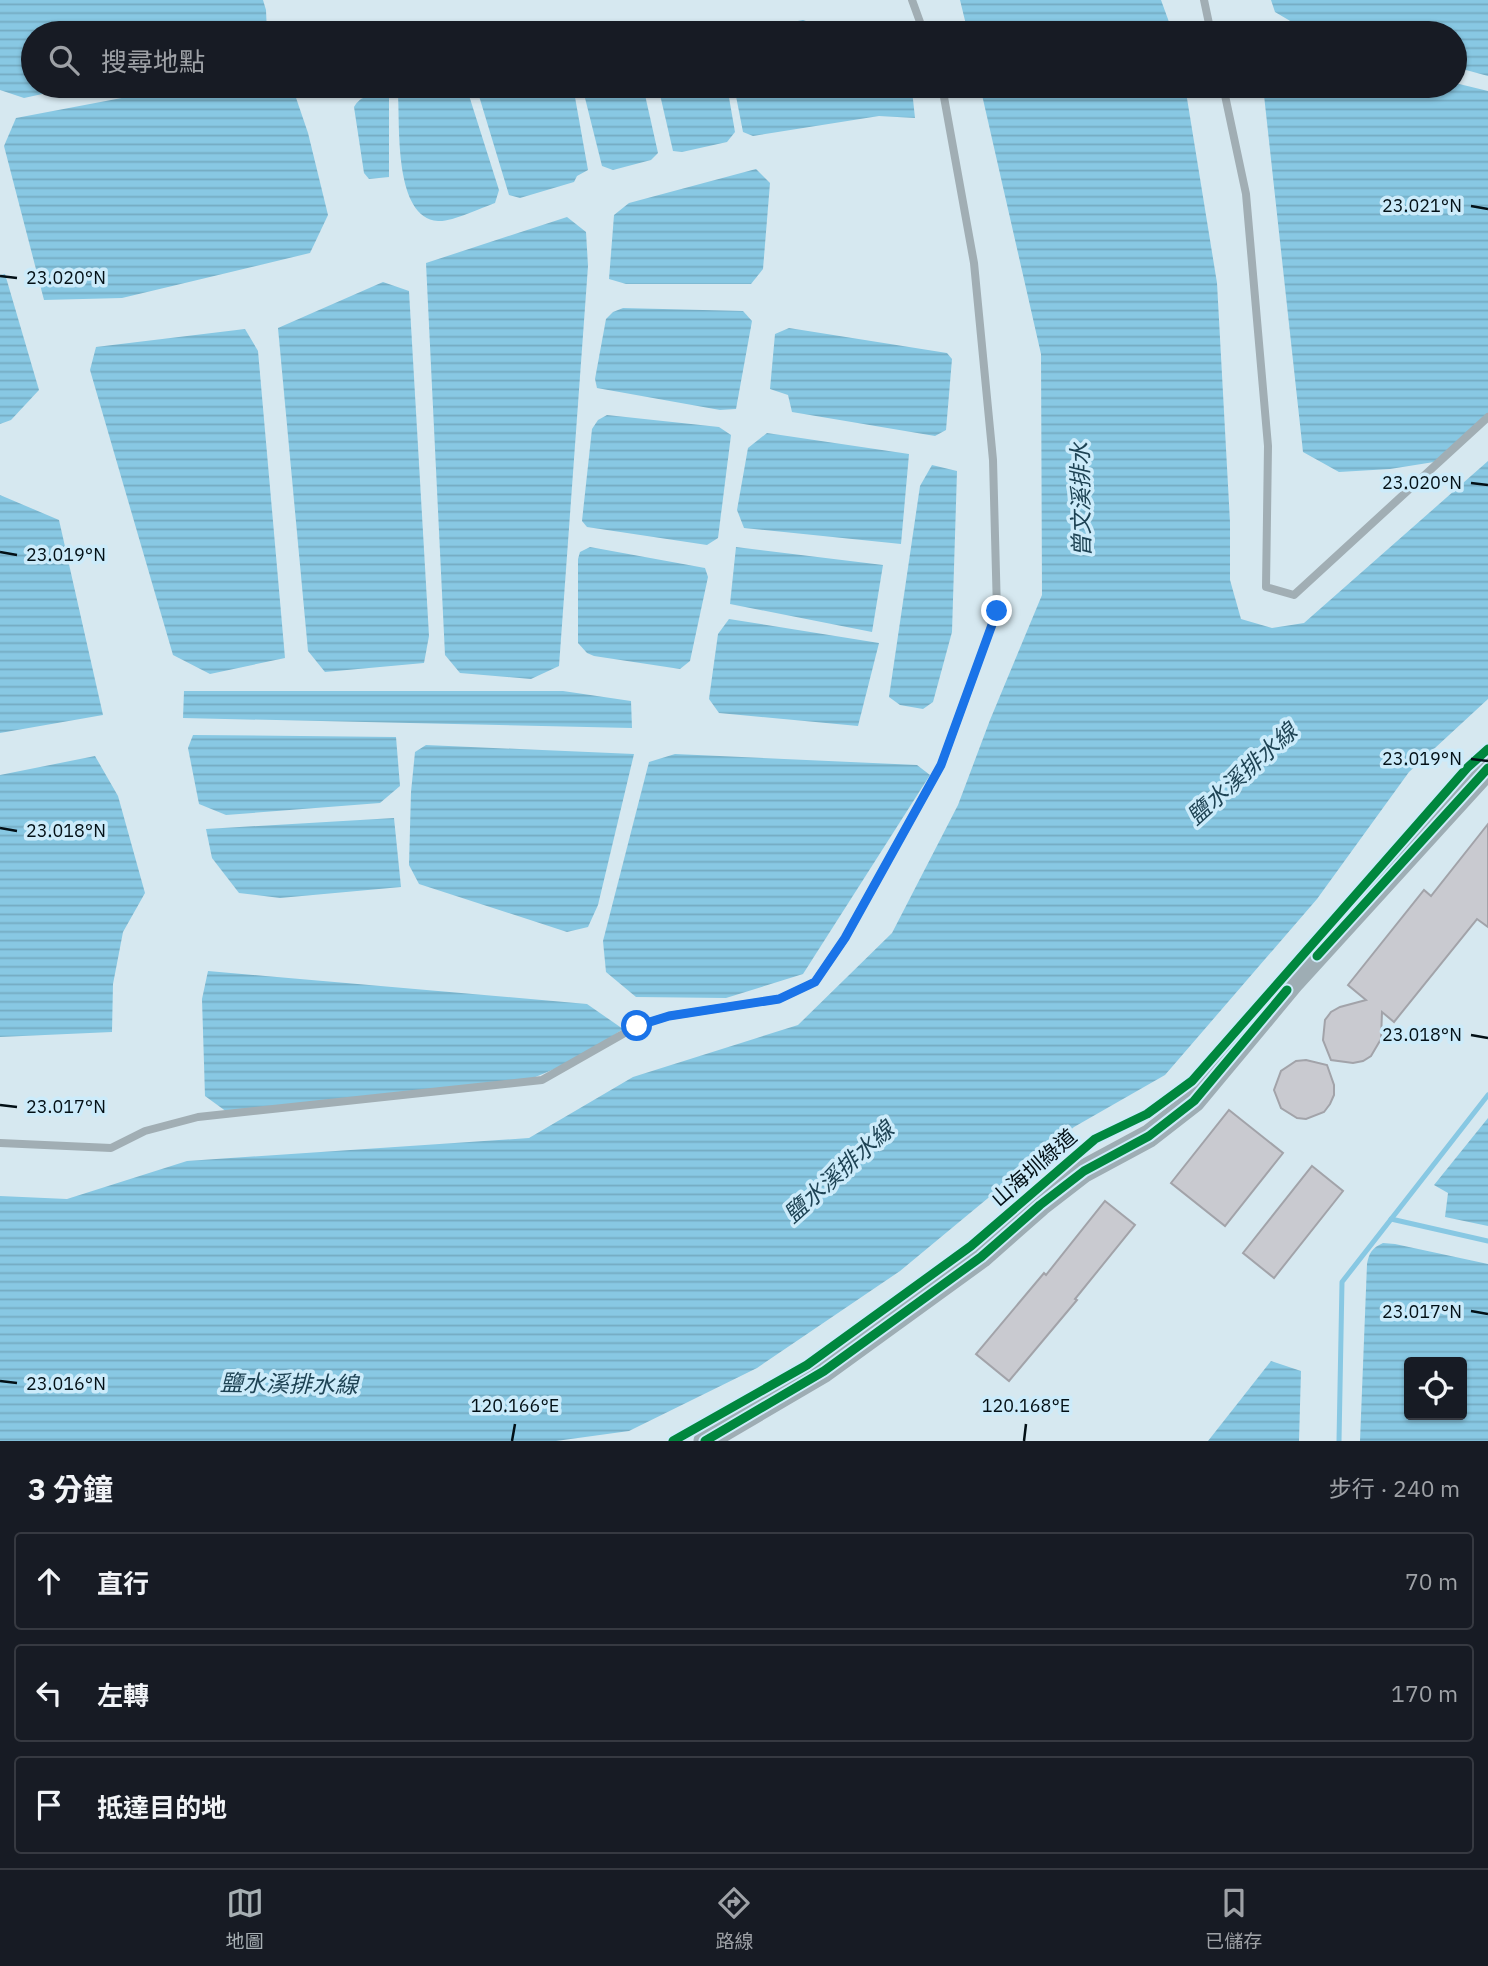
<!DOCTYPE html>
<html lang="zh-TW">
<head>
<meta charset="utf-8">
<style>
	:root { --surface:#171b24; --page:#242831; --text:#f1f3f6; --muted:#9ea1a6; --line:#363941; --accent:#a7afb3 }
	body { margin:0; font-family:"IBM Plex Sans","Noto Sans TC",sans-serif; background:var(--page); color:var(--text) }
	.controls { position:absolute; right:21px; bottom:21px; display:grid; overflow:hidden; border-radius:7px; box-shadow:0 2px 5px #0004 }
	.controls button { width:63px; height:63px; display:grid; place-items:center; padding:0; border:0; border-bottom:2px solid var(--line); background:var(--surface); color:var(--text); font:35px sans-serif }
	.stop { position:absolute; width:21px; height:21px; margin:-16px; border:5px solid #1a73e8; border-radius:50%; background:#fff }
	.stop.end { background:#1a73e8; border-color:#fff; box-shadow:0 2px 7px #0008 }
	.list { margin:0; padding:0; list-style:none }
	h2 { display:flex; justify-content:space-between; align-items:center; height:91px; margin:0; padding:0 28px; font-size:30px }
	h2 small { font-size:23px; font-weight:400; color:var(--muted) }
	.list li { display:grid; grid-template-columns:46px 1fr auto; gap:21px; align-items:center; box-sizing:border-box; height:98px; margin:0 14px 14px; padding:0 14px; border:2px solid var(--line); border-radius:7px }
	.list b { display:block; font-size:26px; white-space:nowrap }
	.list em { font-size:23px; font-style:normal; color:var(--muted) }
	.icon { flex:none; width:38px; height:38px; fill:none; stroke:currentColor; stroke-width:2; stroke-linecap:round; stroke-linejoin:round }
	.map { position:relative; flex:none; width:1488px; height:1441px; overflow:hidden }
	.search { position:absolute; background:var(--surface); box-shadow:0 2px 5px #0004; left:21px; right:21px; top:21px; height:77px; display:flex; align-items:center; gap:18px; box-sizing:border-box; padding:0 24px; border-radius:38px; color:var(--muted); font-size:26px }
	.sheet { height:427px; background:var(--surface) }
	nav { display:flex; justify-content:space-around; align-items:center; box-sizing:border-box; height:98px; border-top:2px solid var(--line); background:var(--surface); font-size:19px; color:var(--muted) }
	nav a { display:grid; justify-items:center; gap:4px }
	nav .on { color:var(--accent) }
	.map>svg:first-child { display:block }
	.water { fill:url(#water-rules); fill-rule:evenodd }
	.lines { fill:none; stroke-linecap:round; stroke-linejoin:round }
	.stream { stroke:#88c8e3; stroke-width:5 }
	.building { fill:#c9cad0; stroke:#a2a3a9; stroke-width:2 }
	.lane { stroke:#a1aeb4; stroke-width:8 }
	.secondary { stroke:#9eadb4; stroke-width:23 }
	.cycleway-casing { stroke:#ccebfa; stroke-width:13 }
	.cycleway { stroke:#00873e; stroke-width:9 }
	.route { stroke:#1a73e8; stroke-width:9 }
	.ticks { fill:none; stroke:#031016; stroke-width:2.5 }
	.labels { text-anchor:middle; stroke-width:7; stroke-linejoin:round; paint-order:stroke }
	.street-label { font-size:21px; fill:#031016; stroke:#ccebfa }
	.water-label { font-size:23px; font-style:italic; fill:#1e4354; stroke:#ccebfa }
	.ticks-label { font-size:18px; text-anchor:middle; fill:#031016; stroke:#ccebfa; stroke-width:7; stroke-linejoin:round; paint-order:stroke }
</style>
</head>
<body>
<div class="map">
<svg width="1488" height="1441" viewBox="0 0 1488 1441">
	<defs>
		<pattern id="water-rules" width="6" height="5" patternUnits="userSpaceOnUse" patternTransform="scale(1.75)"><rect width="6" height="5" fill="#88c8e3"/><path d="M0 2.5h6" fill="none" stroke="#74abc2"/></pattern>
	</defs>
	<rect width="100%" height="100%" fill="#d6e8f0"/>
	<g class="water">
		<polygon points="0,0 263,0 266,10 267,33 33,33 33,86 79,86 24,98 0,90"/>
		<polygon points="960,0 1161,0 1173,33 968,33"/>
		<polygon points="1271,0 1488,0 1488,76 1455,67 1455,33 1329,33 1297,25 1275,12"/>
		<polygon points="803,20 812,23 816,33 735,33"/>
		<polygon points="1455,83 1488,91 1488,414 1434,462 1390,469 1339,472 1303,452 1263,86 1455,86"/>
		<polygon points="185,86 292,86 308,133 328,215 310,253 122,298 44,300 4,146 16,118"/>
		<path d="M 428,86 L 466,86 L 499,190 L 495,203 C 481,208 452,222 438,221 C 394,218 400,127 398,95 L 404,90 Z"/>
		<polygon points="476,86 573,86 588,170 577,176 574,182 520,198 509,195"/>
		<polygon points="582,86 643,86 658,153 651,160 613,170 602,166"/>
		<polygon points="658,86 727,86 735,132 727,142 682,152 673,151"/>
		<polygon points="734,86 905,86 912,90 915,118 879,116 753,136 743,132"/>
		<polygon points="980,86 1185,86 1217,283 1230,522 1230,580 1241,619 1272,628 1304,623 1488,461 1488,699 1409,772 1317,899 1165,1075 1074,1127 900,1271 757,1368 629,1431 556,1441 0,1441 0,1196 67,1199 187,1161 529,1138 633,1077 798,1025 892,933 958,805 990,720 1042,595 1041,354"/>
		<path d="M 384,94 L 389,97 L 389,177 L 369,179 L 364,173 L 354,107 C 361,95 371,95 384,94 Z"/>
		<polygon points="756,169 770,183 763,269 751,284 626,284 609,279 614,215 629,203"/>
		<polygon points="567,217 586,232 588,266 559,666 531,679 460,673 445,655 426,263"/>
		<polygon points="5,274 39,390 11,420 0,424 0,275"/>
		<polygon points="383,282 409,291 429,636 424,663 325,672 308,651 278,328"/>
		<polygon points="623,308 743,311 752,321 736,409 720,410 597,388 595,379 606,319 613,312"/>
		<polygon points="789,328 947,353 952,359 946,430 935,436 792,412 788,395 770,389 775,334"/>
		<polygon points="245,329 258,351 285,658 210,674 173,655 90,370 96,347"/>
		<polygon points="607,415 719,427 731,435 718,538 707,545 587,527 582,521 592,429 598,420"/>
		<polygon points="767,433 909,454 901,544 744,528 737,510 748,448"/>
		<polygon points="932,465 957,471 952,632 933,702 923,709 900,705 889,697 920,486"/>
		<polygon points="0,495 59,520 103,715 0,733"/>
		<polygon points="590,547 705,568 708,577 690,661 680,669 594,656 587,653 578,643 578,559 580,552"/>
		<polygon points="736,547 883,565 872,632 730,604"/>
		<polygon points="729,619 879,643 858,726 719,713 709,699 718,634"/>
		<polygon points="184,691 563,691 631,701 632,728 183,718"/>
		<polygon points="193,735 396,737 400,786 380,803 226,815 199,804 188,748"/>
		<polygon points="426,745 634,754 598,905 588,927 567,932 419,884 409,865 411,792 415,752"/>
		<polygon points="675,754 917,765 930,775 803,974 726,998 636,997 606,972 603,941 649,762"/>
		<polygon points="95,756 118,796 145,893 123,932 113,984 112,1032 0,1037 0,775"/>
		<polygon points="394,818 401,887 280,898 239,893 212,858 206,829"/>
		<polygon points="208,971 587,1004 623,1029 578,1059 526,1081 227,1112 205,1096 202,999"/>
		<polygon points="1488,1118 1488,1226 1445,1217 1448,1193 1434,1185"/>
		<path d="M 1383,1243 L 1395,1244 L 1488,1264 L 1488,1441 L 1360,1441 L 1367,1264 C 1369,1253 1372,1248 1383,1243 ZM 1462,1362 L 1462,1415 L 1409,1415 L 1409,1362 Z"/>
		<polygon points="1271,1361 1301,1371 1299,1441 1208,1441"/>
	</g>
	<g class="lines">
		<g class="stream">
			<polyline points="1391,1219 1488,1241"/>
			<polyline points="1339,1441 1342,1282 1488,1095"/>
		</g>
	</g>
	<g class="building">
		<polygon points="1488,824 1488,927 1477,919 1394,1022 1382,1012 1381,1039 1371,1056 1363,1061 1353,1063 1331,1060 1323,1040 1325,1020 1331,1012 1340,1007 1366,1000 1348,985 1424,890 1431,896"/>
		<polygon points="1306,1060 1327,1065 1334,1085 1334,1095 1330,1104 1324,1112 1306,1119 1297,1118 1281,1108 1274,1090 1281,1071 1296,1061"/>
		<polygon points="1229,1110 1283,1153 1225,1226 1171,1183"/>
		<polygon points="1312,1166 1343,1191 1274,1278 1243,1253"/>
		<polygon points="1105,1201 1135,1225 1075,1299 1077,1300 1009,1381 976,1354 1044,1273 1046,1275"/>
	</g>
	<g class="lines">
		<g class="lane">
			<polyline points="912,0 924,33"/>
			<polyline points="1204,0 1211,33"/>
			<polyline points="1223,86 1246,194 1268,446 1266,587 1294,595 1488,417"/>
			<polyline points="0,1143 111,1148 145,1131 198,1117 542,1080 637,1026 669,1016 779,999 815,982 845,938 941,765 997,611 993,460 974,263 942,86"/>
		</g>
		<polyline class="secondary" points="705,1441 824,1371 981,1257 1040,1205 1084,1171 1149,1136 1194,1101 1293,982 1488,768"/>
		<defs>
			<g id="cycleway">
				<polyline points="1317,956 1488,768"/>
				<polyline points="673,1441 807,1365 971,1246 1095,1139 1147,1114 1192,1081 1467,768 1488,749"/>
				<polyline points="705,1441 824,1371 981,1257 1040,1205 1084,1171 1149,1136 1194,1101 1287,990"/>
			</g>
		</defs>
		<use href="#cycleway" class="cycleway-casing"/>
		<use href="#cycleway" class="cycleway"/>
	</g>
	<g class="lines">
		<polyline class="route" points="637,1026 669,1016 779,999 815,982 845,938 941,765 997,611"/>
	</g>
	<path class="ticks" d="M 1471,206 L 1488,209M 0,276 L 17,278M 1471,483 L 1488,485M 0,552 L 17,555M 1471,759 L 1488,761M 0,828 L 17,831M 1471,1035 L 1488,1038M 0,1105 L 17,1107M 1471,1311 L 1488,1314M 0,1381 L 17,1383M 512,1441 L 515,1424M 1024,1441 L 1026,1424"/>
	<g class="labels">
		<g class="street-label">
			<text transform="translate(1034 1168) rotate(-41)" y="7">山海圳綠道</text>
		</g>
		<g class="water-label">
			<text transform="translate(1081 500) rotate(-91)" y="8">曾文溪排水</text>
			<text transform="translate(1242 774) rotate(-42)" y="8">鹽水溪排水線</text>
			<text transform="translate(839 1172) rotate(-42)" y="8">鹽水溪排水線</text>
			<text transform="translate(289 1384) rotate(1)" y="8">鹽水溪排水線</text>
		</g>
	</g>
	<g class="ticks-label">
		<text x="1422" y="212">23.021°N</text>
		<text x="66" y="284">23.020°N</text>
		<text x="1422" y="489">23.020°N</text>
		<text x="66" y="561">23.019°N</text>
		<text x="1422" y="765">23.019°N</text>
		<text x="66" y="837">23.018°N</text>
		<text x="1422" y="1041">23.018°N</text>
		<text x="66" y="1113">23.017°N</text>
		<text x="1422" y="1318">23.017°N</text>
		<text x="66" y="1390">23.016°N</text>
		<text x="515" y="1412">120.166°E</text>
		<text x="1026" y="1412">120.168°E</text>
	</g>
</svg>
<div class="controls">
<button><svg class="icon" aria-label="locate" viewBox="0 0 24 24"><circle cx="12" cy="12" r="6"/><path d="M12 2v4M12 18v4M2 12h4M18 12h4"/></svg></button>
</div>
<div class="stop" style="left:637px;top:1026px"></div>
<div class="stop end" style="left:997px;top:611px"></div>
<div class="search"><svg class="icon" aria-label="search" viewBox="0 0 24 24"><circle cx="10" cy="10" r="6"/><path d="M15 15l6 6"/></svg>搜尋地點</div>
</div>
<section class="sheet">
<h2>3 分鐘<small>步行 · 240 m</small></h2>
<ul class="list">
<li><svg class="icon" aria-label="ahead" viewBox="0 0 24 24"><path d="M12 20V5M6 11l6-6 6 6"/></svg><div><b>直行</b></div><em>70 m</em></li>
<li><svg class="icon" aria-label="left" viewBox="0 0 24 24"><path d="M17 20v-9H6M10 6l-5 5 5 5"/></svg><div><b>左轉</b></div><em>170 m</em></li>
<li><svg class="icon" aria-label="arrive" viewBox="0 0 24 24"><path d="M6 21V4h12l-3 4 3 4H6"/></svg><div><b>抵達目的地</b></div></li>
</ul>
</section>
<nav>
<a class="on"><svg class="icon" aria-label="map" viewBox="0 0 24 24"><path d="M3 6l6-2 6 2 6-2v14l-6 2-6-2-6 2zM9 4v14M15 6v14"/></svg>地圖</a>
<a><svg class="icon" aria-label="directions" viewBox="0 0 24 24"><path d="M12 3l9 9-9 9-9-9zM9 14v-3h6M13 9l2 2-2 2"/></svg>路線</a>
<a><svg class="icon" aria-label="saved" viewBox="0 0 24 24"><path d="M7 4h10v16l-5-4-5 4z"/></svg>已儲存</a>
</nav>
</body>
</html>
